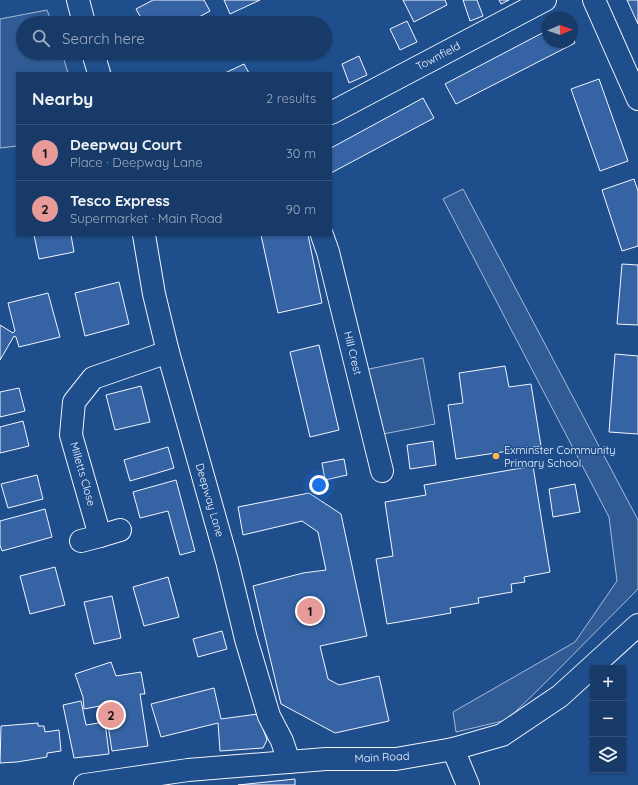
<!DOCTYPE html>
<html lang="en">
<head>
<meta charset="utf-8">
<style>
	:root { --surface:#173a69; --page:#244571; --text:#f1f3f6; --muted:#9eadc0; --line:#36547d; --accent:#e69b98 }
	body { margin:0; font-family:Quicksand,sans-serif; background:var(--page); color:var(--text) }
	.controls { position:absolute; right:12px; bottom:12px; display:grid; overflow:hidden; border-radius:0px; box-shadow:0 1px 3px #0004 }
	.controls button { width:36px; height:36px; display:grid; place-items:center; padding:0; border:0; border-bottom:1px solid var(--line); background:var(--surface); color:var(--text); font:20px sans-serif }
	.compass { position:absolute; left:542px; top:12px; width:36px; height:36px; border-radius:50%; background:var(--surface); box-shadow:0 1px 3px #0004; rotate:88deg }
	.you { position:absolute; left:319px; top:485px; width:14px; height:14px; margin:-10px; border:3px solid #fff; border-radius:50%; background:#1a73e8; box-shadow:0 0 0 6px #1a73e833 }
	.badge { display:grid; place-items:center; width:26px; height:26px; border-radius:50%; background:var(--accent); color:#111; font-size:13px; font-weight:700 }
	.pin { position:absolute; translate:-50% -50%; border:2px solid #fff; box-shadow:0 1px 4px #0006 }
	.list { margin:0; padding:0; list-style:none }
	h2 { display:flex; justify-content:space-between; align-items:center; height:52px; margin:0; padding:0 16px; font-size:17px }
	h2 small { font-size:13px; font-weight:400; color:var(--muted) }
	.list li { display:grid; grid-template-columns:26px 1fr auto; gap:12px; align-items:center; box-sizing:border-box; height:56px; padding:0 16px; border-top:1px solid var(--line) }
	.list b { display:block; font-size:15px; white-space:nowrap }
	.list p { margin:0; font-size:13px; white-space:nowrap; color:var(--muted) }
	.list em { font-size:13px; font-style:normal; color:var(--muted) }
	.icon { flex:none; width:22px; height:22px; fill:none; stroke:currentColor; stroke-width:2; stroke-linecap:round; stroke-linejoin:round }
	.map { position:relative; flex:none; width:638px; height:785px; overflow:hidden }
	.search { position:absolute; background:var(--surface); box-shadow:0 1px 3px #0004; left:16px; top:16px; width:316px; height:44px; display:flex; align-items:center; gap:10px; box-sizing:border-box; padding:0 14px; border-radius:22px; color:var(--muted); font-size:15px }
	.panel { position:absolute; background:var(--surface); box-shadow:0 1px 3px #0004; left:16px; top:72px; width:316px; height:164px; border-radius:0px }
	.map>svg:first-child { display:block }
	.built { fill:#305b95; stroke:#a8bbd7 }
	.building { fill:#3563a3; stroke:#f2f6ff }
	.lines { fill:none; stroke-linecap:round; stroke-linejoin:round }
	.street-casing { stroke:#f2f6ff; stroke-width:24 }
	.secondary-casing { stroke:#f2f6ff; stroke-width:24 }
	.street { stroke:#1f4e8c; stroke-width:22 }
	.secondary { stroke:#1f4e8c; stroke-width:22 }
	.poi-dot { fill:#ffb74d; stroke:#1f4e8c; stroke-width:1.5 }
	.labels { text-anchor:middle; stroke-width:3; stroke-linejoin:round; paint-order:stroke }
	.street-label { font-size:11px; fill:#f2f6ff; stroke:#1f4e8c }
	.poi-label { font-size:11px; fill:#f2f6ff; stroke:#1f4e8c; text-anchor:start }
</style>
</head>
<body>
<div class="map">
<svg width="638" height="785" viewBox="0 0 638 785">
	<rect width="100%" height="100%" fill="#1f4e8c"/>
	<g class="built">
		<polygon points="47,10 52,23 23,23 23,53 62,53 68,73 17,73 17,146 0,148 0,19"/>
		<polygon points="463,189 638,520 638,589 548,680 507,720 456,732 453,712 575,642 617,581 609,517 443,199"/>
		<polygon points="423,358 435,424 378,435 364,370"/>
	</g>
	<g class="building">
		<polygon points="153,0 204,0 210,11 188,23 144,23 136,9"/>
		<polygon points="224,0 260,0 230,14"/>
		<polygon points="403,0 445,0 447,5 414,22"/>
		<polygon points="463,0 477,0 483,16 470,21"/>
		<polygon points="499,0 509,0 501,4"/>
		<polygon points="627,0 638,0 638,24"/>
		<polygon points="407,21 417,42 400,50 390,29"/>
		<polygon points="548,30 548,42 572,42 572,37 575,43 456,104 445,84"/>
		<polygon points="359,56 367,75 349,83 342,64"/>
		<polygon points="244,64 249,73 225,73"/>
		<polygon points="599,79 628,161 600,171 571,89"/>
		<polygon points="423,98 434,118 331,173 331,148"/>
		<polygon points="634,179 638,191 638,246 622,251 602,190"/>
		<polygon points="34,235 71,235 74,252 39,259"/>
		<polygon points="261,235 308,235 322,303 278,313"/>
		<polygon points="622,264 638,265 638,325 617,324"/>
		<polygon points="119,282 129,324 85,336 75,293"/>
		<polygon points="48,293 60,337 19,347 16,337 14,336 0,360 0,325 13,333 15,331 8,303"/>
		<polygon points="319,345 339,430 310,437 290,352"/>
		<polygon points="615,354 638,356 638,434 609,432"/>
		<polygon points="505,366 509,387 531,384 541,446 456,459 448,405 463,403 459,373"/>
		<polygon points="141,386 150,422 115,430 106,395"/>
		<polygon points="19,388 25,411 0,417 0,392"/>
		<polygon points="23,421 29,446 0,453 0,427"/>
		<polygon points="433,441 436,465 410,469 407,445"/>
		<polygon points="168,447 174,468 130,481 124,460"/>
		<polygon points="344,459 347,475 325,480 322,463"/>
		<polygon points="533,466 550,572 524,577 525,582 511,584 512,592 478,598 479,603 450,608 451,613 387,624 376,559 393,556 385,502 426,495 424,485"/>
		<polygon points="37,475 43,499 8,508 1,484"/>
		<polygon points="176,480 195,551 180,555 168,511 140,518 133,492"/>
		<polygon points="575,484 580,512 553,517 549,489"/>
		<polygon points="309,493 341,514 367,636 320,646 328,679 339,685 379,676 389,721 335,733 281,704 253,586 303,573 326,570 318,532 302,521 243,535 238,507"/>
		<polygon points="45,509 52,537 2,551 0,545 0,521"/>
		<polygon points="55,567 65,605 30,614 20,576"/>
		<polygon points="168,577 179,617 144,626 133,587"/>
		<polygon points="112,596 121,638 94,644 84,602"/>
		<polygon points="222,631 227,649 198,657 193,639"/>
		<polygon points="111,662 116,676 141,672 145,694 140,694 148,746 112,751 105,705 84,709 83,697 75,674"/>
		<polygon points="214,688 221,719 258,714 267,740 263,748 220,751 218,723 161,737 151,704"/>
		<polygon points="81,701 86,725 105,722 109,754 74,758 63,705"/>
		<polygon points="38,723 38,726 44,726 45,732 59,730 61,751 47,753 47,757 17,762 0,763 1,726"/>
		<polygon points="295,779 295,785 238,785"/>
	</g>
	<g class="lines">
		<defs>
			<g id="street">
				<polyline points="78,0 84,23"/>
				<polyline points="594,0 638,99"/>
				<polyline points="93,53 99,73"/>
				<polyline points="331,113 545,0"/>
				<polyline points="144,235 154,294 168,352 227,561 246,639 269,716 282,741 289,762"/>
				<polyline points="322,235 328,252 382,471"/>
				<polyline points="100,536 120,530"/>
				<polyline points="81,541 100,536 71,435 74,402 93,378 168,352"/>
				<polyline points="453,749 468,785"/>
			</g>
			<polyline id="secondary" points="85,785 188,770 326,759 396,759 453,749 502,735 560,696 638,625"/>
		</defs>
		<use href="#street" class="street-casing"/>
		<use href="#secondary" class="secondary-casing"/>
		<use href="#street" class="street"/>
		<use href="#secondary" class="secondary"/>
	</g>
	<circle class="poi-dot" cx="496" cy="456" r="4"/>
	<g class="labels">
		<g class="street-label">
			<text transform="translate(438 56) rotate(-28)" y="4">Townfield</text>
			<text transform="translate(353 353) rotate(76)" y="4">Hill Crest</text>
			<text transform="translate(83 474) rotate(74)" y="4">Milletts Close</text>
			<text transform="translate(210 500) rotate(74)" y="4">Deepway Lane</text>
			<text transform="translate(382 757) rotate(-3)" y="4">Main Road</text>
		</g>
		<g class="poi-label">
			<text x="504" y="454">Exminster Community<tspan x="504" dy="13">Primary School</tspan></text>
		</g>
	</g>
</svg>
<div class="controls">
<button>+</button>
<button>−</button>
<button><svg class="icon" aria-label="layers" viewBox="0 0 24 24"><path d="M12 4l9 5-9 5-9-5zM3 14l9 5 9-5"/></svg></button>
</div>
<svg class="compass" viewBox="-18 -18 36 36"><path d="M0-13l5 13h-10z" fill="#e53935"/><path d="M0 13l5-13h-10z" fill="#9eadc0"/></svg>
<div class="you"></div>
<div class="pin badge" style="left:310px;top:611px">1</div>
<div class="pin badge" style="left:111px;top:715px">2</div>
<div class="search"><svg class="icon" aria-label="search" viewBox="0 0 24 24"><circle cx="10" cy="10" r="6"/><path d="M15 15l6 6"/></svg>Search here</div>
<section class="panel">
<h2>Nearby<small>2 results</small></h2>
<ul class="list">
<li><span class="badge">1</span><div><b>Deepway Court</b><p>Place · Deepway Lane</p></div><em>30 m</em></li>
<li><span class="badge">2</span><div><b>Tesco Express</b><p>Supermarket · Main Road</p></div><em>90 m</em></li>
</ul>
</section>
</div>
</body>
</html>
